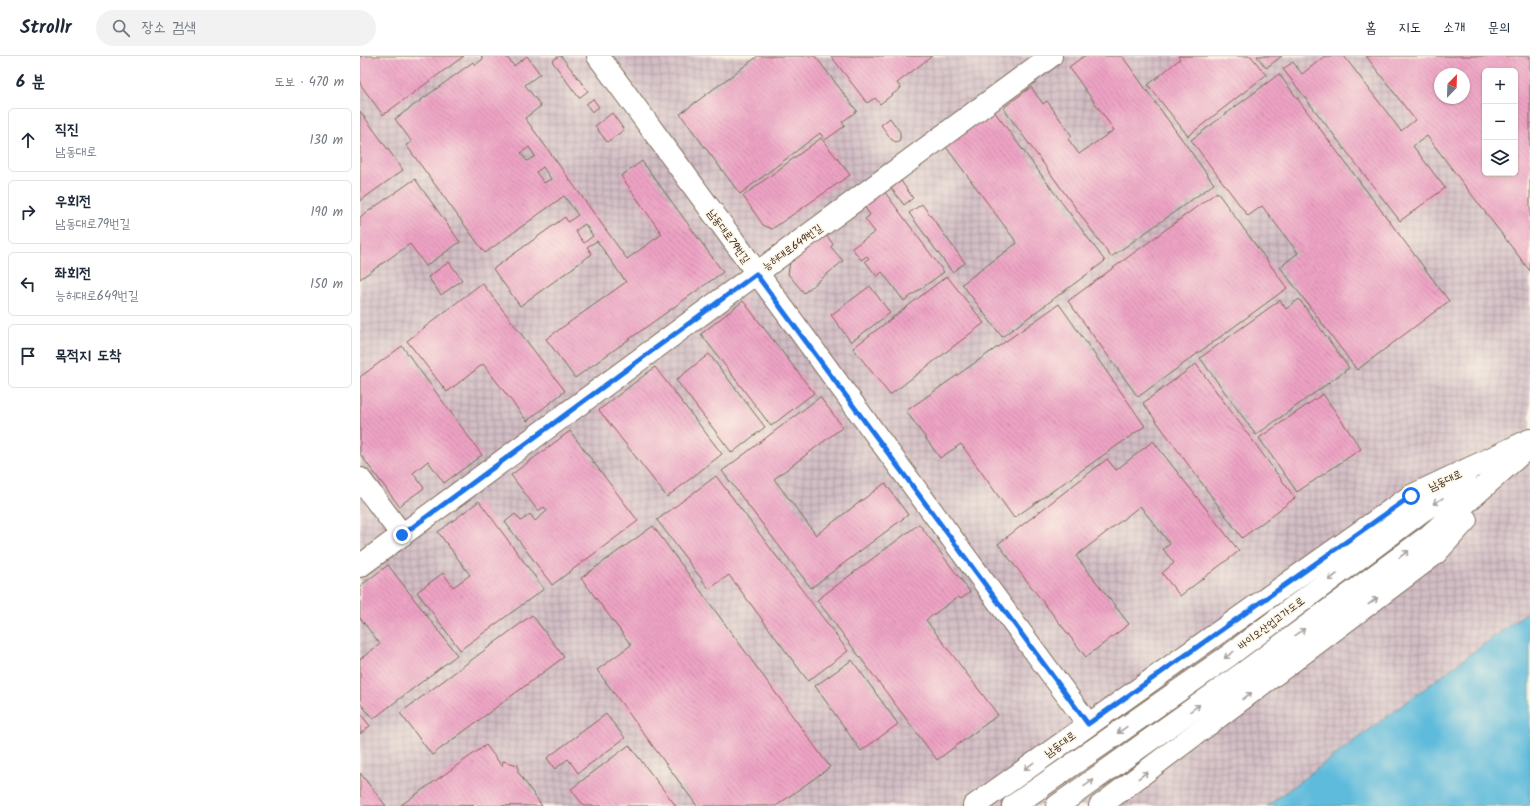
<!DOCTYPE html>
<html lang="ko">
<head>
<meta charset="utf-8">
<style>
	:root { --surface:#fff; --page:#f2f2f3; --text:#1f2937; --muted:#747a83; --line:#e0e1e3 }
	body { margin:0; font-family:Kalam,"Poor Story",sans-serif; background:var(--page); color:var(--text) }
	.controls { position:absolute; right:12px; top:12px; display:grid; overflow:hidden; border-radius:6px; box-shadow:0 1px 3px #0004 }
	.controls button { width:36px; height:36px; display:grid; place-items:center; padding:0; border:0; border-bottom:1px solid var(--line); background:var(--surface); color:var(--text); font:20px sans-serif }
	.compass { position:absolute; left:1074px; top:12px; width:36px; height:36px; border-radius:50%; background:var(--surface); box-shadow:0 1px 3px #0004; rotate:23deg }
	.stop { position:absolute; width:12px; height:12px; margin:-9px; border:3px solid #1a73e8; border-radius:50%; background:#fff }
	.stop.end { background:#1a73e8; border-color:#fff; box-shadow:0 1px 4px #0008 }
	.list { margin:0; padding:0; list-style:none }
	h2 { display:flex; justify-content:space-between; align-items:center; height:52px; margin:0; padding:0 16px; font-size:17px }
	h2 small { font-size:13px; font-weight:400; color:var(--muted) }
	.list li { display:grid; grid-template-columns:26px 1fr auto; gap:12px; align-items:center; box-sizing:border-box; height:64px; margin:0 8px 8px; padding:0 8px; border:1px solid var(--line); border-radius:6px }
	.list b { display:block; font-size:15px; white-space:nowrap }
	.list p { margin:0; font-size:13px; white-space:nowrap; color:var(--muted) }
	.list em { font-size:13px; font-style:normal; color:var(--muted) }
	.icon { flex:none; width:22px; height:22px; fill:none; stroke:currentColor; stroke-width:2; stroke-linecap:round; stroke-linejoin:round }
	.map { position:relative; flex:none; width:1170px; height:750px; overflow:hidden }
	header { display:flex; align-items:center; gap:24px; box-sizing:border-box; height:56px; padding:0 20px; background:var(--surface); border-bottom:1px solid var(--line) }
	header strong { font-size:19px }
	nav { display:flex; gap:22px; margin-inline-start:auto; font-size:14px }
	.search { width:280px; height:36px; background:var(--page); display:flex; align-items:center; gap:10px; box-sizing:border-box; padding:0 14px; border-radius:22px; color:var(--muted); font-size:15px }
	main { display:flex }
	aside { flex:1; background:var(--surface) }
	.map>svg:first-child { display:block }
	.industrial { fill:url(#industrial-grid); fill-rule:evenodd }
	.water { fill:#5ebbdc; stroke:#4c727d }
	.building { fill:url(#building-back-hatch); fill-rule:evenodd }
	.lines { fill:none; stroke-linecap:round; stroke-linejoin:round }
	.street-casing { stroke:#7c6a59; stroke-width:24 }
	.secondary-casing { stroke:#7c6a59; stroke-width:24 }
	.street { stroke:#fff; stroke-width:22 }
	.secondary { stroke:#fff; stroke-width:22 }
	.oneway { stroke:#a79f9a }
	.route { stroke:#1a73e8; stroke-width:5 }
	.labels { text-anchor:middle; stroke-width:3; stroke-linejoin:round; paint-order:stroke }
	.street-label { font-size:11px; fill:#3b2a1e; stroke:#fcf5e5 }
</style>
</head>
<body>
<header>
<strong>Strollr</strong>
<div class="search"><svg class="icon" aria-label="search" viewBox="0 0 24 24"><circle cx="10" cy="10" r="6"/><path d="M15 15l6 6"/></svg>장소 검색</div>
<nav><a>홈</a><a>지도</a><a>소개</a><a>문의</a></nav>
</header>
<main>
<aside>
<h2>6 분<small>도보 · 470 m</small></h2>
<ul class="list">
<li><svg class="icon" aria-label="ahead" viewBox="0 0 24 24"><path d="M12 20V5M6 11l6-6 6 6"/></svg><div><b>직진</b><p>남동대로</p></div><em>130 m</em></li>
<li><svg class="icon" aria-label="right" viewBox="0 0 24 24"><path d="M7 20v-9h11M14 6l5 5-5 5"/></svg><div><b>우회전</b><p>남동대로79번길</p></div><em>190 m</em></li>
<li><svg class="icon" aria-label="left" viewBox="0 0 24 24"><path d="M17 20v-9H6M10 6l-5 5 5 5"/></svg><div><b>좌회전</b><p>능허대로649번길</p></div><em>150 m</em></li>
<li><svg class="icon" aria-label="arrive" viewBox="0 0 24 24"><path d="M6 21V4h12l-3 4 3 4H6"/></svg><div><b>목적지 도착</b></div></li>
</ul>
</aside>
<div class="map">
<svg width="1170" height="750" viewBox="0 0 1170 750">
	<defs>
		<pattern id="industrial-grid" width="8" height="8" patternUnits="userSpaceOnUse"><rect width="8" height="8" fill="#d2bdc5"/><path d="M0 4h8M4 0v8" fill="none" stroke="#ac9a9f"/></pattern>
		<pattern id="building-back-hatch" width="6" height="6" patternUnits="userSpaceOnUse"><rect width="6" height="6" fill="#eea3c5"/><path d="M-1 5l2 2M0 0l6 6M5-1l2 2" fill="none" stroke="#c2859f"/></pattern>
	</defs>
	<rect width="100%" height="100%" fill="#fcf5e5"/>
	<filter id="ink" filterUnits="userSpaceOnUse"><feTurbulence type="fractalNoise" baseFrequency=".025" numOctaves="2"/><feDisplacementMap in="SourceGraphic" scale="8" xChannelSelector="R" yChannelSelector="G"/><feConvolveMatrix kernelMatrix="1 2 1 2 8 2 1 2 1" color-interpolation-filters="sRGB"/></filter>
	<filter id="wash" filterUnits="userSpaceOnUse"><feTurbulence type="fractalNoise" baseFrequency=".012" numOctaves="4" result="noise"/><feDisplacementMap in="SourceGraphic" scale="16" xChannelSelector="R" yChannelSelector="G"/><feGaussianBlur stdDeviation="0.9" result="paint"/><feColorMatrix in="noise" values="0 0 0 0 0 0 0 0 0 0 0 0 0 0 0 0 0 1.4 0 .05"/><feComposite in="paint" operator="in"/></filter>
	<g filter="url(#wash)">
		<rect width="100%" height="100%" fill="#f4e2c6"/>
		<path class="industrial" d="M 0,0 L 1170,0 L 1170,750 L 0,750 ZM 1125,15 L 1155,15 L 1155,117 L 1125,117 ZM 1080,18 L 1104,18 L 1104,42 L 1080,42 Z"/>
		<polygon class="water" points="1170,554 1170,750 907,750"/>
		<g id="blocks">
			<g class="building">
				<polygon points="0,0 104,0 23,59 0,28"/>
				<path d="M 121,0 L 146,0 L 154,10 L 167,0 L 180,18 L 165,29 L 181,50 L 165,62 L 267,203 L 302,178 L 261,120 L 282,105 L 363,216 L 215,322 L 186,283 L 266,226 L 237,185 L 227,191 L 232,198 L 160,250 L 133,213 L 205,161 L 208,166 L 218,159 L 204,140 L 125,197 L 46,89 L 52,86 L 35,63 L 113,6 L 115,9 L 123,3 ZM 169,91 L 175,100 L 167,105 L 161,97 ZM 183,111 L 191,123 L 184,127 L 176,116 ZM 225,168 L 233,180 L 224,187 L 215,175 Z"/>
				<polygon points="199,0 201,0 228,35 219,42 192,5"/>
				<polygon points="398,0 455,0 497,55 482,66 485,70 465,84 460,77 380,138 320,58"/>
				<polygon points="471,0 572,0 537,27 541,32 520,48 515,42 507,47"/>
				<polygon points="724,0 762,0 854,128 751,201 643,52 671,31 683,48 687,45 712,80 708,83 719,98 754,74 709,11"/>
				<polygon points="818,0 891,0 906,19 828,80 788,29 820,3"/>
				<polygon points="897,0 922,0 906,12"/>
				<path d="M 965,0 L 984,0 L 1041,75 L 1055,64 L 1006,0 L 1170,0 L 1170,215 L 1067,80 L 1053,90 L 1085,132 L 1040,165 L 923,13 L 933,6 L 942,18 ZM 1125,15 L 1155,15 L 1155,117 L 1125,117 ZM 1080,18 L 1104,18 L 1104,42 L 1080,42 Z"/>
				<polygon points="919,18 1089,245 997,314 920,211 938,197 902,150 888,160 831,84"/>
				<polygon points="233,43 239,51 232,56 226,48"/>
				<polygon points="0,55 43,114 0,145"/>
				<polygon points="634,55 745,205 642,281 602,228 657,187 586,91"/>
				<polygon points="252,57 264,74 247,86 235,70"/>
				<polygon points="530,62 540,76 540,84 536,86 532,84 521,69"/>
				<polygon points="461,82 490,119 412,173 403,169 383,140"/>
				<polygon points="55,123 100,186 66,210 50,188 0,223 0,161"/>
				<polygon points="541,125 553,142 544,149 531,132"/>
				<polygon points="524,135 584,216 544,245 522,216 517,221 505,205 509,202 507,200 501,204 492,192 515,176 505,163 510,159 504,150"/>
				<polygon points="857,136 927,232 778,341 708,245"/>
				<polygon points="562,148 605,207 592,216 549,157"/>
				<polygon points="464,176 473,188 471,191 483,205 444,237 428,218 431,200"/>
				<polygon points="89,206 102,224 81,239 68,221"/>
				<polygon points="587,220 624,267 530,339 493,292"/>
				<polygon points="122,227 205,335 167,365 123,308 87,336 47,285"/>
				<polygon points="510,230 530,257 491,286 471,259"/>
				<polygon points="939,243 989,312 896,379 840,302 920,244 926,253"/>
				<polygon points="383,245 454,337 411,370 341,278"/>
				<polygon points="699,248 785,370 654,462 601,388 580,402 546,355"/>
				<polygon points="42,290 122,399 84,427 68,405 53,417 64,432 39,450 0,398 0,321"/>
				<polygon points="349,298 405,371 372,397 316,324"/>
				<polygon points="836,308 935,442 882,482 783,347"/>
				<polygon points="295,311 362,398 307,441 239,354"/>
				<polygon points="963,338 1001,393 937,436 899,382"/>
				<polygon points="460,341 483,371 414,423 456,479 525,427 548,459 451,532 362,415"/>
				<polygon points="210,375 278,465 192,529 145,466 155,458 161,465 170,458 175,465 187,455 184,451 178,455 151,419"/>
				<polygon points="793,385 879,495 820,540 802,517 814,507 803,493 810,488 780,450 716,500 769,568 726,601 638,488 747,403 756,414"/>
				<polygon points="356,420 488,595 448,625 369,519 349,533 297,464"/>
				<polygon points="119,445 184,533 100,594 57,536 83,517 93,531 110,519 78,476"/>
				<polygon points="559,468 610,536 601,543 598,541 566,564 638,659 577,704 457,544"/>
				<polygon points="293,470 470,711 416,750 337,750 237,614 271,589 221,522"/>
				<polygon points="28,509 97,599 13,663 0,647 0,603 20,588 0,562 0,530"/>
				<polygon points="172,559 204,601 72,699 40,657"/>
				<polygon points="492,604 538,668 501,695 455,630"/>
				<polygon points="0,657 10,670 0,678"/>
				<polygon points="246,658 265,682 218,717 208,703 195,713 187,702"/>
				<polygon points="126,689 142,710 143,705 158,709 158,716 182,750 41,749"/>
				<polygon points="269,689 316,750 224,750 211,733"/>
				<polygon points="0,717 26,750 0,750"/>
			</g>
		</g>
	</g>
	<g filter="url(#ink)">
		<use href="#blocks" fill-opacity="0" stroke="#7c6a59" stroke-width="1"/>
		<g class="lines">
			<defs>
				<g id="street">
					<polyline points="238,0 728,668"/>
					<polyline points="0,423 42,479"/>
					<polyline points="0,510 691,0"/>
				</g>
				<g id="secondary">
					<polyline points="614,750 1051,440 1170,384"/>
					<polyline points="653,750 867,601 1062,455 1106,427"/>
					<polyline points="697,750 885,616 1070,479 1165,394"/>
					<polyline points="740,750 1075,498 1106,464"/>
				</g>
			</defs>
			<use href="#street" class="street-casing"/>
			<use href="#secondary" class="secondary-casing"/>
			<use href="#street" class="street"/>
			<use href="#secondary" class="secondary"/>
		</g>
		<defs><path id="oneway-shaft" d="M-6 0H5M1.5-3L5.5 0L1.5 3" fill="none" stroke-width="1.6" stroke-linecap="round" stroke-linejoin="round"/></defs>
		<g class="oneway">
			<use href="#oneway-shaft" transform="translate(1078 445) rotate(148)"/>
			<use href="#oneway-shaft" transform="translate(1044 498) rotate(-36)"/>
			<use href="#oneway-shaft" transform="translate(973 521) rotate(143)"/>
			<use href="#oneway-shaft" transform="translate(1013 545) rotate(-37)"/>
			<use href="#oneway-shaft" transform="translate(940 576) rotate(-36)"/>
			<use href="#oneway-shaft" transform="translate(869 599) rotate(144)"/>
			<use href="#oneway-shaft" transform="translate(887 640) rotate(-37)"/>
			<use href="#oneway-shaft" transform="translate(835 652) rotate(-35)"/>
			<use href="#oneway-shaft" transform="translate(762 674) rotate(145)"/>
			<use href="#oneway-shaft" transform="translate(669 710) rotate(144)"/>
			<use href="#oneway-shaft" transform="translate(783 719) rotate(-37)"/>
			<use href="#oneway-shaft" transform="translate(729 727) rotate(-35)"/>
		</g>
	</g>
	<g class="lines" filter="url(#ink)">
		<polyline class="route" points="42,479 396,218 728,668 1051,440"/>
	</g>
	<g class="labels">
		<g class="street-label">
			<text transform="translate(369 180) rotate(54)" y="4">남동대로79번길</text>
			<text transform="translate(432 191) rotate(-36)" y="4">능허대로649번길</text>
			<text transform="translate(1085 424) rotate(-25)" y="4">남동대로</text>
			<text transform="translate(911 567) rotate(-37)" y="4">바이오산업고가도로</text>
			<text transform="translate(700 688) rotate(-36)" y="4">남동대로</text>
		</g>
	</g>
</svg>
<div class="controls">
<button>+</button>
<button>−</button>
<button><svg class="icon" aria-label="layers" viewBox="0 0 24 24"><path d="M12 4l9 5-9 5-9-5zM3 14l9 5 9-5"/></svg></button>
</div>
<svg class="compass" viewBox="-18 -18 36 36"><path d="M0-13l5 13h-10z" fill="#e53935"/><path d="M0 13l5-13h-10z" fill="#747a83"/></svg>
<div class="stop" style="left:1051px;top:440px"></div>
<div class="stop end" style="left:42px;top:479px"></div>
</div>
</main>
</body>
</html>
